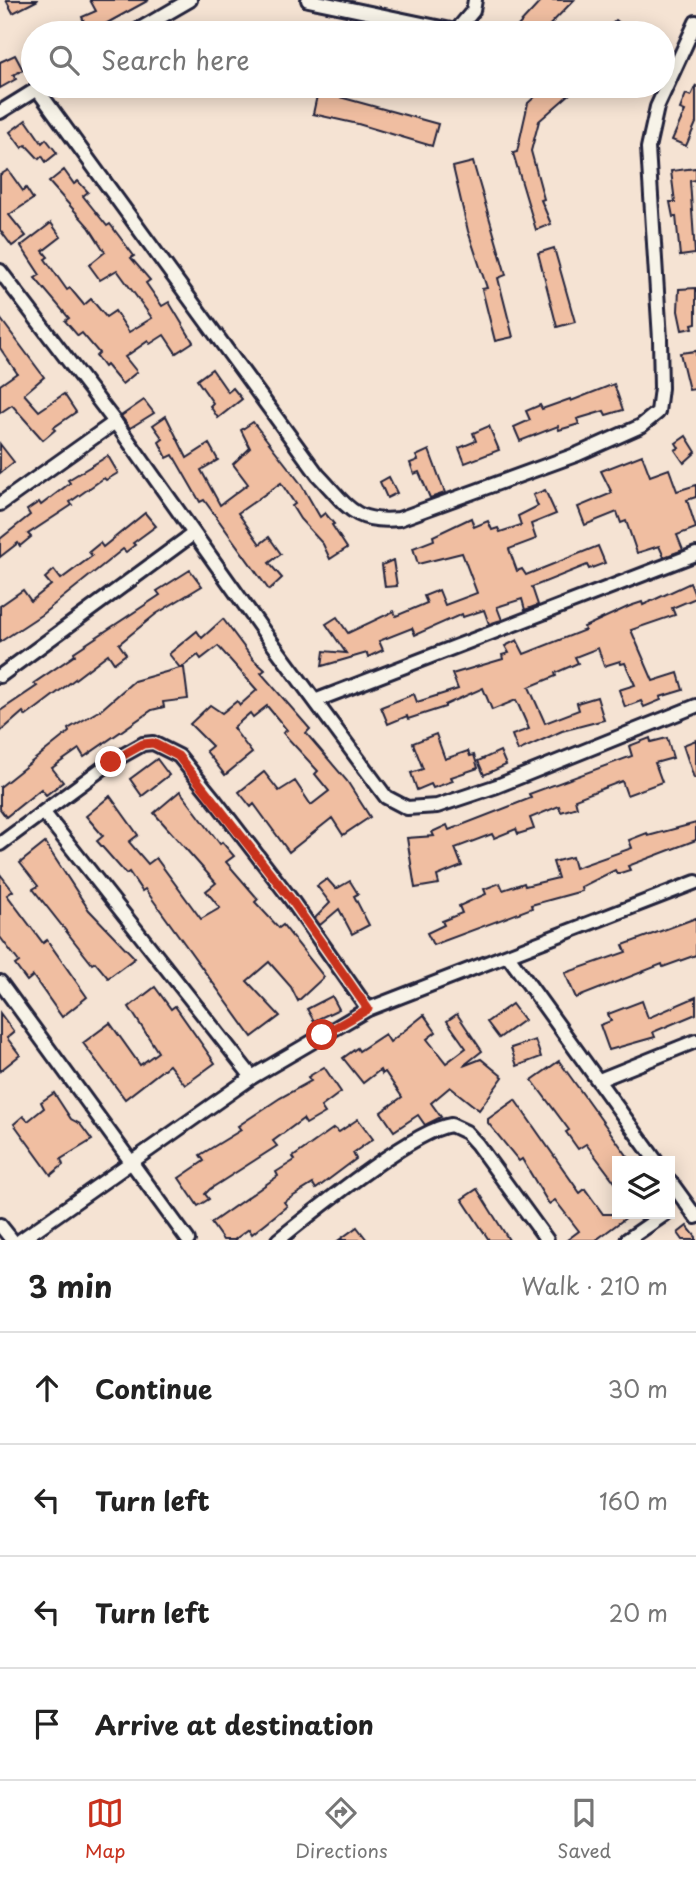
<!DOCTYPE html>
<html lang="en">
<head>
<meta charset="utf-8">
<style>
	:root { --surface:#fff; --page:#f2f2f2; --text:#222; --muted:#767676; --line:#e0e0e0; --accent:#c8321e }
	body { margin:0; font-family:"Playpen Sans",sans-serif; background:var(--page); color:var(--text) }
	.controls { position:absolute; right:21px; bottom:21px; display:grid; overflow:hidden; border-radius:0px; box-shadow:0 4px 18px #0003 }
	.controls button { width:63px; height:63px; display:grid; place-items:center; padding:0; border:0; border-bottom:2px solid var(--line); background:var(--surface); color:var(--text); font:35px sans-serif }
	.stop { position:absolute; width:21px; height:21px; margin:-16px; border:5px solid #c8321e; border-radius:50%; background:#fff }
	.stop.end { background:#c8321e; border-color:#fff; box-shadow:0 2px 7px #0008 }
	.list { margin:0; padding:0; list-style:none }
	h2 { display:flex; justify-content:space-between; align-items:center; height:91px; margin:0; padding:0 28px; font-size:30px }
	h2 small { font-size:23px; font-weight:400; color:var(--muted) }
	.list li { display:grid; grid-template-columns:46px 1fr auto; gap:21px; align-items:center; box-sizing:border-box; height:112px; padding:0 28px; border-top:2px solid var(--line) }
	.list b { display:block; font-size:26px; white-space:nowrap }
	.list em { font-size:23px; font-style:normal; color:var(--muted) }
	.icon { flex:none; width:38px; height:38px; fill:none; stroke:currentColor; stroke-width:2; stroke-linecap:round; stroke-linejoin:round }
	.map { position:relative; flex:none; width:696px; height:1240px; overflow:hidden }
	.search { position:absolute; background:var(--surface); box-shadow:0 4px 18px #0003; left:21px; right:21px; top:21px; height:77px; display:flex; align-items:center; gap:18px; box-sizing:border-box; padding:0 24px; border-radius:38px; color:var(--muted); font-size:26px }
	.sheet { height:539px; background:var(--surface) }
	nav { display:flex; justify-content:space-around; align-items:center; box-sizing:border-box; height:98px; border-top:2px solid var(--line); background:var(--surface); font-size:19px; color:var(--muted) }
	nav a { display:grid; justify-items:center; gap:4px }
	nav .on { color:var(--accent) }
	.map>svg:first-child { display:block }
	.building { fill:#f0bea1; stroke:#22223b; stroke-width:2 }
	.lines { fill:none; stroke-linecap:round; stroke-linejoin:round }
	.street-casing { stroke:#22223b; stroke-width:18 }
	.street { stroke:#f7f3e8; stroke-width:12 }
	.route { stroke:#c8321e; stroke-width:9 }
</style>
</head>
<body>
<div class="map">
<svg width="696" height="1240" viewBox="0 0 696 1240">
	<rect width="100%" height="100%" fill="#f5e3d3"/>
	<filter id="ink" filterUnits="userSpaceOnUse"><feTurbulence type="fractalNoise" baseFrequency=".0143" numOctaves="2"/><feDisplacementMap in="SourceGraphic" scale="14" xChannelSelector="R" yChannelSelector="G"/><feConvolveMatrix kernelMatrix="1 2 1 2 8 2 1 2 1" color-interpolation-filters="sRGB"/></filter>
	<g filter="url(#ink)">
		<g class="building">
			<polygon points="6,0 38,0 13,13"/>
			<polygon points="90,0 149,0 89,33 82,17 96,11"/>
			<polygon points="542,0 574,0 542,33 523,33 517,27"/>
			<polygon points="616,20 631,33 603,33"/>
			<polygon points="15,55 23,70 13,75 16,79 0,88 0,62"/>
			<polygon points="696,85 696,123 686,146 672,140 685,111 680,109 686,94 691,96"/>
			<polygon points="547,86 579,86 539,121 531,151 544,199 541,200 551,224 536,230 513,153 517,152 528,103"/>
			<polygon points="318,91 438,124 432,146 358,124 313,114"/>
			<polygon points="26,120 42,143 46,139 57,153 46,162 42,156 39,159 26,145 22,148 10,132"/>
			<polygon points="473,162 506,275 498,278 513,337 495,341 482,289 487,288 468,231 453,167"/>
			<polygon points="696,168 696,180 690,181 695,254 680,256 676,216 673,217 670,202 675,202 671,171"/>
			<polygon points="8,170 23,191 26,188 33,199 9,215 26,236 12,246 0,230 0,175"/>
			<polygon points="64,170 74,184 78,181 88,192 83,196 107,226 110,224 134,256 131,258 150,280 146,283 162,306 169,302 193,342 176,353 164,335 150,344 148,341 125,357 137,372 122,384 106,365 104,367 96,356 99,353 82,333 78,336 65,321 69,318 35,278 40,275 21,246 51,223 61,237 43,251 48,257 45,259 67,290 70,288 84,305 91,299 106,317 115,311 129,332 152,318 117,270 100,280 89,265 105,252 89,227 49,182"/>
			<polygon points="554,248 575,322 557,327 538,253"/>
			<polygon points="696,288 696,323 692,324 693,328 682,330 678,311 679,289"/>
			<polygon points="0,318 44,377 24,394 39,411 64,394 76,412 53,428 55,430 43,440 12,405 0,413 0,385 17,373 0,348"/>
			<polygon points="696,351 696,389 689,390 680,353"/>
			<polygon points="212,369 228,392 233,388 242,399 218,418 210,406 213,403 197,380"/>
			<polygon points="614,384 623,410 606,415 604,411 577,419 579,424 559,430 558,426 520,441 514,427 530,420 526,411 540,405 542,409 570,399 571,401"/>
			<polygon points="144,400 154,413 130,428 121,416"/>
			<polygon points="166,416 187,458 209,444 218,460 201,470 220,505 248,484 233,464 250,448 241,430 253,422 301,484 320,517 325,513 334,524 332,525 347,548 330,559 323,544 300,519 292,506 295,504 281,483 238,513 260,544 269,537 281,554 269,563 282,578 269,590 204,500 200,502 173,455 167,458 159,442 163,439 153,425"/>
			<polygon points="489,426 499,450 465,463 459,448 476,441 473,433"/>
			<polygon points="686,436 696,452 684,463 675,450 679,448 676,443"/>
			<polygon points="0,444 14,462 0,473"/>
			<polygon points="429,450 445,493 430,498 419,472 414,474 410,463 418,460 416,456"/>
			<polygon points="642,455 650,476 669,469 677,491 696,485 696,497 687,500 696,528 677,535 683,550 664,557 659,546 637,553 626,521 621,523 617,512 585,525 578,507 612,493 601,471"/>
			<polygon points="108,456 118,473 106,480 104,478 70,502 72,505 28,534 31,537 20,546 18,543 0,557 0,539 30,515 27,510 39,502 41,505 70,483 68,480"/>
			<polygon points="389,477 397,493 387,498 380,482"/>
			<polygon points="545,490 556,514 531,524 536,539 509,549 517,571 522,569 526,575 598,546 605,563 589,569 587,565 532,587 538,605 525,610 522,599 497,607 502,620 498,621 489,624 484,610 463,617 462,614 415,635 412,628 379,641 383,650 368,657 367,653 322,666 324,651 346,653 326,624 337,617 348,633 394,611 396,616 427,603 424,596 439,590 445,605 477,593 462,553 418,564 413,548 434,540 433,536 471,518 474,527 488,521 492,530 498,528 500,532 521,525 518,516 538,506 533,495"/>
			<polygon points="145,513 156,526 133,543 135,545 126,552 123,549 41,615 0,642 0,606 23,590 31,601 51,585 45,578 54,570 61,579 92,556 89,552 100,543 103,547"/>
			<polygon points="393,560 397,586 385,587 382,565"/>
			<polygon points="190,570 202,586 156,614 119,644 126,654 114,663 108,654 37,708 26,716 23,712 0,732 0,711 37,686 34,683 75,655 74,652 160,595 157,591"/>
			<polygon points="690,583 696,598 672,608 675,615 631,630 653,681 678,673 683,690 660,697 661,700 644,707 641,701 625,707 619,690 635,685 625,663 621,664 620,661 604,666 598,648 575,657 578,663 555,673 556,676 529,687 545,723 579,710 577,703 597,697 604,720 562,731 518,751 512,735 529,729 518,704 516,700 492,710 483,688 445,705 445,707 408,719 407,716 388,724 381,707 414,694 417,702 458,689 452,674 503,659 502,655 509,653 505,646 517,640 524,654 585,630 584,627 630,606 642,602 643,605"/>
			<polygon points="223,619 253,659 265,670 261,673 310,729 306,733 347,781 370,817 343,835 332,818 289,852 254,804 251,807 239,792 264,772 279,791 295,781 311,805 329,791 315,774 318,771 283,733 287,730 267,706 253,717 250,713 233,728 252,753 225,775 206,751 212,746 190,724 210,705 222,713 237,701 240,705 257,690 218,646 201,659 198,655 181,668 184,668 188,699 163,702 164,707 152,710 84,757 79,749 52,768 63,782 46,795 41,789 6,817 0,809 0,787 69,732 68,729 102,709 134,681 180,668 169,654 197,631 202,638"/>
			<polygon points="436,734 445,759 468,751 470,756 474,755 478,768 451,777 453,781 433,788 431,784 417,790 411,773 423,769 413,743"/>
			<polygon points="650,738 651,742 667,738 673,758 655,763 662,782 627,795 622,781 575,799 577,807 561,812 559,806 530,818 534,829 518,834 516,829 494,838 492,834 455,848 462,866 437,876 439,884 415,888 407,838 434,836 432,832 447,825 449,830 531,798 529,794 632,756 629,746"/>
			<polygon points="696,740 696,778 694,778 683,745"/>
			<polygon points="500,751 506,765 484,775 478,761"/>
			<polygon points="157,759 169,775 142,796 130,779"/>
			<polygon points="180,791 220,844 222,842 234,856 226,862 258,899 255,902 279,928 283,925 324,977 298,1001 291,987 269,962 247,981 280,1016 252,1037 145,889 142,891 129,872 126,874 97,841 103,836 86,816 110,796 138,835 129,842 148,864 156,858 201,919 220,908 206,891 216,883 154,813"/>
			<polygon points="696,823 696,840 628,866 630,870 617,874 615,870 581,887 582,891 531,905 532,908 433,945 427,933 444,925 442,921 462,913 459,906 486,894 484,889 500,883 503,890 524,883 525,886 558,878 553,862 572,857 575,868 632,848 629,840 647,833 648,836"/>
			<polygon points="45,843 89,910 135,958 108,978 95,962 92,964 33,889 38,886 20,863"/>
			<polygon points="0,874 13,891 7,895 43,943 47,940 87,997 62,1017 33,976 27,981 15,965 19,962 0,937"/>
			<polygon points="327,879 336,889 350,881 358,894 354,896 369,925 352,934 339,909 320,925 315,918 330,903 317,886"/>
			<polygon points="696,918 696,955 663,967 662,964 576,998 565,973 626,952 623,945"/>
			<polygon points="155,987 171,1009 175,1006 215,1063 185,1085 169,1065 125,1099 83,1043 110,1023 140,1065 158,1052 129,1007"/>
			<polygon points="332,996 339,1009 314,1021 307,1009"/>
			<polygon points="696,997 696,1014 653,1032 655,1037 609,1050 600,1025 611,1021 608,1014 642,1001 648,1018"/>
			<polygon points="512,1004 524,1020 499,1038 487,1022"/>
			<polygon points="0,1013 14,1032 7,1038 20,1055 0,1071"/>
			<polygon points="457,1014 482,1051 463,1066 481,1059 503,1077 479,1110 450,1087 431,1103 441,1117 425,1125 418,1115 394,1131 381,1112 402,1097 385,1072 382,1074 380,1070 363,1083 343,1058 357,1048 359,1051 385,1034 390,1042 424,1015 436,1032 427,1039 446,1063 466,1048 447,1021"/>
			<polygon points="535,1040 541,1057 517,1066 511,1048"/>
			<polygon points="559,1061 631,1161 617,1161 617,1185 586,1144 578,1149 566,1132 569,1130 532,1080"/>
			<polygon points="324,1067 341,1092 321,1107 325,1113 306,1124 303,1119 273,1141 277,1146 210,1189 205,1194 209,1199 198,1206 179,1178 204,1161 200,1155 241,1130 238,1126 280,1098 311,1081 308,1077"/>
			<polygon points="54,1093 71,1119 80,1124 92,1140 61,1159 63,1165 51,1175 14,1124 23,1116 28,1121 44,1108 41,1102"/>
			<polygon points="515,1100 580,1193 585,1189 603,1214 631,1214 596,1240 567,1240 579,1231 555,1200 549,1204 522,1159 519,1161 488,1123 488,1119"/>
			<polygon points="358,1119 373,1139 353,1153 356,1159 316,1189 313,1184 284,1202 287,1206 252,1234 249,1229 234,1240 223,1240 211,1223 278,1176 276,1172 295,1160 293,1157 334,1128 339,1132"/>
			<polygon points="477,1189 509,1240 489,1240 462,1199"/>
			<polygon points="687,1226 696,1237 696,1240 683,1240 678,1233"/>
			<polygon points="357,1227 367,1240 339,1240"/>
		</g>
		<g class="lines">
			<defs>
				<g id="street">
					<polyline points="308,0 456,31 473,11 475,0"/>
					<polyline points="133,33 190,0"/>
					<path d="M 37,89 L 318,475 C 347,505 353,524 399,519 L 578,454 L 641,426 L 658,412 L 661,388 L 660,339 L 648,148 L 657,107 L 696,22"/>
					<polyline points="0,112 42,86"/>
					<polyline points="0,271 115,422 264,632 386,797 407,808 437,806 497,786 696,706"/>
					<polyline points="0,504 115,422"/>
					<polyline points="0,676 193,534"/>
					<polyline points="317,700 696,554"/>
					<polyline points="44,813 252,1077"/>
					<polyline points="0,844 111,762 143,744 153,743 179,756 213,798 290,898 368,1009"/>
					<polyline points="509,957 656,1161"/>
					<polyline points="0,982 188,1240"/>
					<polyline points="599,1080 696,1041"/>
					<polyline points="670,1181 696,1217"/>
					<polyline points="0,1225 12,1240"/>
					<polyline points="21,1240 252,1077 368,1009 696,882"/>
					<path d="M 278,1240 C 312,1213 413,1130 451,1125 L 466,1132 L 477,1144 L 547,1240"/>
					<polyline points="627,1240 665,1214"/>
				</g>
			</defs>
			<use href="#street" class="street-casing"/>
			<use href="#street" class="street"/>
		</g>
	</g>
	<g class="lines" filter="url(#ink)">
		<polyline class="route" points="111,762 143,744 153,743 178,756 290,898 368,1009 322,1035"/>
	</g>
</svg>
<div class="controls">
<button><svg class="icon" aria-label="layers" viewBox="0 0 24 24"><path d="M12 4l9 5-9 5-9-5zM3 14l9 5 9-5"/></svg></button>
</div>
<div class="stop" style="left:322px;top:1035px"></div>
<div class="stop end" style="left:111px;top:762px"></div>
<div class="search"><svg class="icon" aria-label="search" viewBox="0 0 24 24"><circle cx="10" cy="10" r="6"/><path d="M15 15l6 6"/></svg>Search here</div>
</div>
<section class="sheet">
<h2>3 min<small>Walk · 210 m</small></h2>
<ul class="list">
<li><svg class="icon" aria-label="ahead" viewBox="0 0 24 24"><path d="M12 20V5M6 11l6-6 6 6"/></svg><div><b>Continue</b></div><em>30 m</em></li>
<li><svg class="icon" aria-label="left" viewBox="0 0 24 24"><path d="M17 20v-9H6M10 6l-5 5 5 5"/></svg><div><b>Turn left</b></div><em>160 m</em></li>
<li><svg class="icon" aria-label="left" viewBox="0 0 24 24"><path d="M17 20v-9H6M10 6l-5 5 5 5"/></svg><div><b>Turn left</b></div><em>20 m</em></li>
<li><svg class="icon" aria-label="arrive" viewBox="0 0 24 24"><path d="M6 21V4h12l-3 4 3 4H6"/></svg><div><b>Arrive at destination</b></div></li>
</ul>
</section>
<nav>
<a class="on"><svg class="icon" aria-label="map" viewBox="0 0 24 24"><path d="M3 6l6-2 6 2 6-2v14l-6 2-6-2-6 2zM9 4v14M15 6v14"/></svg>Map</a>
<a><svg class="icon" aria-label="directions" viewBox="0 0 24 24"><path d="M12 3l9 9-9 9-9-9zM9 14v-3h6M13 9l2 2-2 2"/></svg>Directions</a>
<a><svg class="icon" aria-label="saved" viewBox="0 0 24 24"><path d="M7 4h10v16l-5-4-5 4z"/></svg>Saved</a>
</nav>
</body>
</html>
